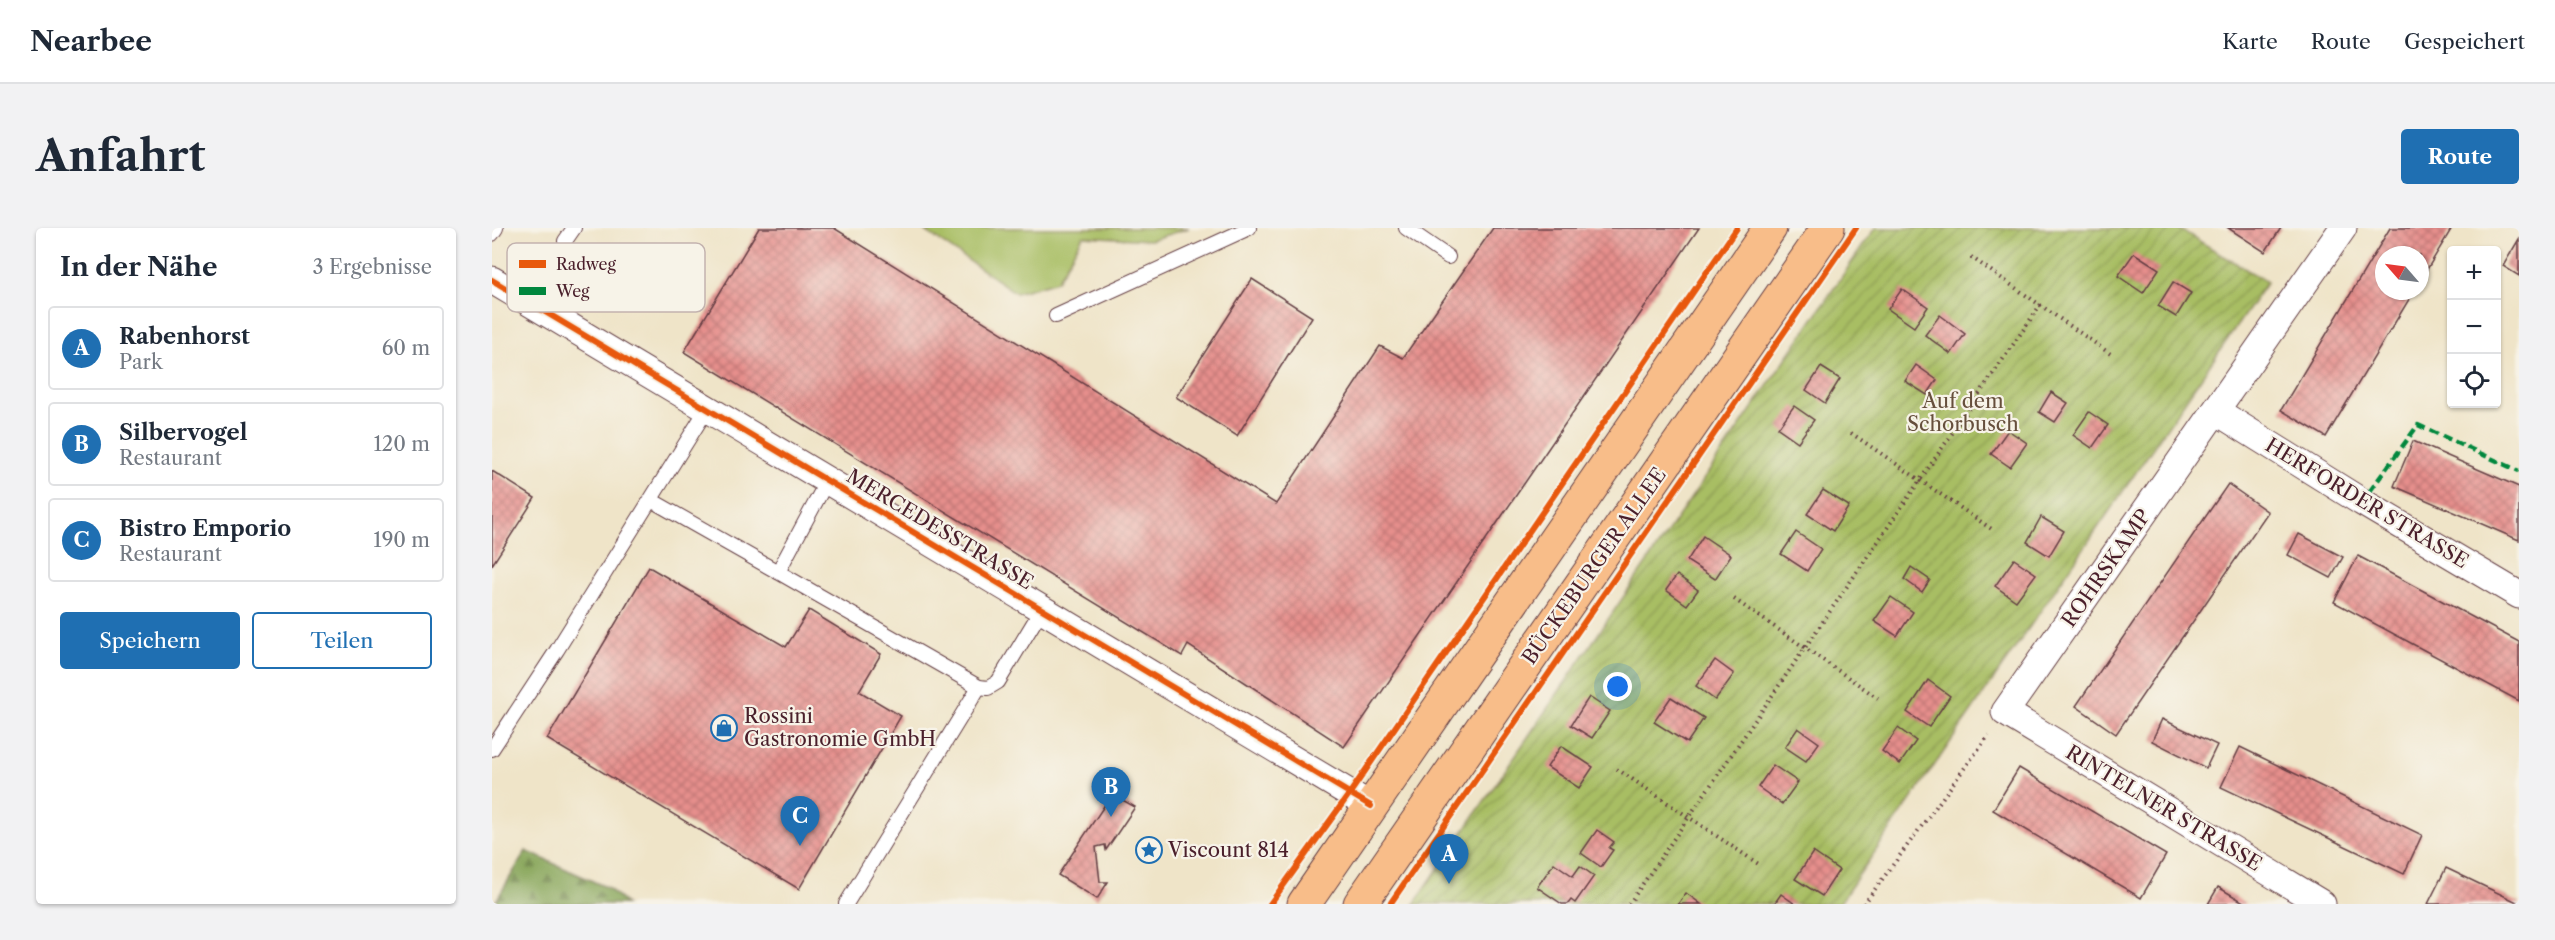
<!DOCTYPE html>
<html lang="de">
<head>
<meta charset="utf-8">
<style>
	:root { --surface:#fff; --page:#f2f2f3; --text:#1f2937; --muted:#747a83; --line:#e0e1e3; --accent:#1f6fb2 }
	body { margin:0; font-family:"Libre Caslon Text",serif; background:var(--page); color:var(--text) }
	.controls { position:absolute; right:18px; top:18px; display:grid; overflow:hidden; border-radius:6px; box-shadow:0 2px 4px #0004 }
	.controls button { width:54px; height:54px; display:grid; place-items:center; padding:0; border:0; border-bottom:2px solid var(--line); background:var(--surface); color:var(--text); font:30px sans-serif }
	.compass { position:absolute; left:1883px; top:18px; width:54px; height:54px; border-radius:50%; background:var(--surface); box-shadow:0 2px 4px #0004; rotate:298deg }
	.you { position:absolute; left:1126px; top:459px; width:21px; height:21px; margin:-15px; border:4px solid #fff; border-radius:50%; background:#1a73e8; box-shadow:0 0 0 9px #1a73e833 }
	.badge { display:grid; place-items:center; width:39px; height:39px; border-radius:50%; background:var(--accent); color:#fff; font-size:20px; font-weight:700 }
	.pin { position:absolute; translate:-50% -50px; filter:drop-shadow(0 2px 3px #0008) }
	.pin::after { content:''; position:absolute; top:32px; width:21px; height:18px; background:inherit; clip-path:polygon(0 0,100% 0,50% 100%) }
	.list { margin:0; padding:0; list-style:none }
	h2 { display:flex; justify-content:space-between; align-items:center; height:78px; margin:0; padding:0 24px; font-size:26px }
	h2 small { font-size:20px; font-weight:400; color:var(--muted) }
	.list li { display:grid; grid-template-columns:39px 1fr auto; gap:18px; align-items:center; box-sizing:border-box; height:84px; margin:0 12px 12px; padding:0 12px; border:2px solid var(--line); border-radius:6px }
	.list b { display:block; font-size:22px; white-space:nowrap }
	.list p { margin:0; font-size:20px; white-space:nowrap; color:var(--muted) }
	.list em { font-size:20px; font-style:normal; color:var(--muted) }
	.actions { display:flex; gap:12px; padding:18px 24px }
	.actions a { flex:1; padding:14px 0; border:2px solid var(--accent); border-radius:6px; text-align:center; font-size:21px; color:var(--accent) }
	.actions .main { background:var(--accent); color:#fff }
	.icon { flex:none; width:33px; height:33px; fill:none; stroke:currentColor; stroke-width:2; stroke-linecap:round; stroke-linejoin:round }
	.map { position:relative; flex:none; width:2027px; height:676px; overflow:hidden; border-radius:6px }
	header { display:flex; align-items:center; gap:36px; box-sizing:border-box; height:84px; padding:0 30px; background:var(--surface); border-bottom:2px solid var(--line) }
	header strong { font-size:28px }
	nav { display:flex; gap:33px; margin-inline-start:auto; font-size:21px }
	.intro { display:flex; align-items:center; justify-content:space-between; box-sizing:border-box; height:144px; padding:0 36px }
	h1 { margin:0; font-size:42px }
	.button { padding:15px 27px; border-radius:6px; background:var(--accent); color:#fff; font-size:21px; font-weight:700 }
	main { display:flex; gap:36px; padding:0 36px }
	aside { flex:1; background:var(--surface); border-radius:6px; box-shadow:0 2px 4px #0004 }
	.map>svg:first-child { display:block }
	.grass { fill:#a8be63; stroke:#796e47; stroke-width:1.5 }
	.forest { fill:url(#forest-firs); stroke:#686242; stroke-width:1.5 }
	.garden { fill:url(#garden-furrows); stroke:#796e47; stroke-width:1.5 }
	.building { fill:url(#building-cross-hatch) }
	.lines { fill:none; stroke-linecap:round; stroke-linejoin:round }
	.lane-casing { stroke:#633d43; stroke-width:16 }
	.street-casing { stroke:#633d43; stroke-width:29 }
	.primary-casing { stroke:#633d43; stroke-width:35 }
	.path { stroke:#633d43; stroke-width:4; stroke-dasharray:1.5 4.5; stroke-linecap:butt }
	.lane { stroke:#fff; stroke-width:14 }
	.street { stroke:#fff; stroke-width:27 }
	.primary { stroke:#f8bd89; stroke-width:33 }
	.quiet { stroke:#00873e; stroke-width:4.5; stroke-dasharray:9 4.5; stroke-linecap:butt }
	.cycleway-casing { stroke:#f7f3e8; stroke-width:10 }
	.cycleway { stroke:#e8590c; stroke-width:6 }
	.labels { text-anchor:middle; stroke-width:4.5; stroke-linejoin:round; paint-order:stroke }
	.park-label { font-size:20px; fill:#664f3c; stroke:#f7f3e8 }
	.street-label { font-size:20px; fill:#4a1f2b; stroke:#f7f3e8 }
	.poi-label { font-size:20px; fill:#4a1f2b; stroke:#f7f3e8; text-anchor:start }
	.key { fill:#f7f3e8; stroke:#c3b3af; stroke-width:1.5 }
	.key-label { font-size:16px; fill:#4a1f2b }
</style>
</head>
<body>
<header>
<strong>Nearbee</strong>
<nav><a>Karte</a><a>Route</a><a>Gespeichert</a></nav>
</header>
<div class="intro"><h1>Anfahrt</h1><a class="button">Route</a></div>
<main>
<aside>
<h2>In der Nähe<small>3 Ergebnisse</small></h2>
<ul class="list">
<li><span class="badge">A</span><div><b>Rabenhorst</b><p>Park</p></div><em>60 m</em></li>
<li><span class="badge">B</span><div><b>Silbervogel</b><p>Restaurant</p></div><em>120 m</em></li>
<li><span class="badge">C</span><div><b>Bistro Emporio</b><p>Restaurant</p></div><em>190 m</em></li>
</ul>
<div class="actions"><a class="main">Speichern</a><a>Teilen</a></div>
</aside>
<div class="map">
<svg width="2027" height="676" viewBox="0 0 2027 676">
	<defs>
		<pattern id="forest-firs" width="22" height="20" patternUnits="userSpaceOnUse" patternTransform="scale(1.5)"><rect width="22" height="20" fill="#86a559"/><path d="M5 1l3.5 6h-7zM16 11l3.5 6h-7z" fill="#70864a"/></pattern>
		<pattern id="garden-furrows" width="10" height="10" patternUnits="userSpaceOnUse" patternTransform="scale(1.5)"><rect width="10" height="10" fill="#a8be63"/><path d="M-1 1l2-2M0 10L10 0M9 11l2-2" fill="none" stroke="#8b9a52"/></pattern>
		<pattern id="building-cross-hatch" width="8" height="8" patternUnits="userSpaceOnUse" patternTransform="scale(1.5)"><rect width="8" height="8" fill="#e68f8c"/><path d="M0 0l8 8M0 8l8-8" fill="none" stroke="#bc7473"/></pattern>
	</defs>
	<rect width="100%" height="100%" fill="#f7f3e8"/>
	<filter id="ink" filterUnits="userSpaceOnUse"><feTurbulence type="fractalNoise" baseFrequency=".0167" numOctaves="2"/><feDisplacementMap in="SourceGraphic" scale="12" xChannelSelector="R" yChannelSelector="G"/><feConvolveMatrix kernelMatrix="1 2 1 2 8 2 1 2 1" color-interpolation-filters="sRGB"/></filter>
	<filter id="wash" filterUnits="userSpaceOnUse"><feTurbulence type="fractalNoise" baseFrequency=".008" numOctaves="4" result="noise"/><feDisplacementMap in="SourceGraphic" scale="24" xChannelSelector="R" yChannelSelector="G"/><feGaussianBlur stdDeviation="1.35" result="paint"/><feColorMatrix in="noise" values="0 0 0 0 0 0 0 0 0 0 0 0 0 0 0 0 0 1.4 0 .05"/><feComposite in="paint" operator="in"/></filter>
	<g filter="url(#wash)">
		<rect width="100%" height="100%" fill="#efe4c8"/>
		<polygon class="grass" points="429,0 697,0 658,12 591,8 565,53 524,65"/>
		<polygon class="forest" points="34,623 116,660 134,676 2,676"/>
		<polygon class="garden" points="1383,0 1686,0 1775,54 1347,676 922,676"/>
		<g id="blocks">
			<g class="building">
				<polygon points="267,0 342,0 784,276 888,118 911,130 1001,0 1207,0 852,519 696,417 690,428 192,124"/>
				<polygon points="1736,0 1789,0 1773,24"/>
				<polygon points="1898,0 1960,0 1928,53 1928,27 1892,27 1892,63 1922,63 1834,209 1789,182"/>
				<polygon points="2027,11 2027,48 2011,38"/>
				<polygon points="1642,25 1667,41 1651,65 1626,48"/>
				<polygon points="760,51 820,89 745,208 684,169"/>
				<polygon points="1681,54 1699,65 1684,89 1666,78"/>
				<polygon points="1410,61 1436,79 1422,99 1396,81"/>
				<polygon points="1448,87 1473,106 1459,126 1433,107"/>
				<polygon points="1424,137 1445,152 1435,167 1413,153"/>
				<polygon points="1329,139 1348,151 1333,175 1314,162"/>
				<polygon points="1559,164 1576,175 1563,194 1547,184"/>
				<polygon points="1302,178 1322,192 1306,214 1286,200"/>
				<polygon points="1597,184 1616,197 1600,220 1581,207"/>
				<polygon points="1516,202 1535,215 1518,239 1499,226"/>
				<polygon points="1921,213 2027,259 2027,312 1902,258"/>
				<polygon points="0,243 43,270 0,337"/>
				<polygon points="1736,256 1776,284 1624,506 1584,478"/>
				<polygon points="1331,262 1357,278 1341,303 1315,286"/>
				<polygon points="1549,289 1572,303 1557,328 1535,314"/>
				<polygon points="1304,304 1329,321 1315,343 1289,326"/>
				<polygon points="1807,306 1851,329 1839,350 1796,327"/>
				<polygon points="1211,308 1239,327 1223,351 1195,333"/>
				<polygon points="1866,328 2027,414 2027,473 1842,374"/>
				<polygon points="1522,331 1544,346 1524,373 1503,358"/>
				<polygon points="157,339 294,419 317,382 389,426 367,463 409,488 307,661 55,511"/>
				<polygon points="1419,339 1438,352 1430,364 1412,351"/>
				<polygon points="1185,347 1206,362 1195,377 1174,362"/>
				<polygon points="1399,369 1421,384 1405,408 1382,393"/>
				<polygon points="1223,432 1242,446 1223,472 1204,458"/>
				<polygon points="1436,452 1458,468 1437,499 1415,484"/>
				<polygon points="1097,469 1118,483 1100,510 1079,497"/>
				<polygon points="1179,469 1212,490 1195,515 1162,494"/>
				<polygon points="1670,491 1725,517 1714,540 1660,513"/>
				<polygon points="1306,500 1327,515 1314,533 1293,519"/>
				<polygon points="1406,500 1424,513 1408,536 1390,523"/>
				<polygon points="1069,518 1101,539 1087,560 1055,539"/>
				<polygon points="1748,519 1930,607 1912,646 1729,559"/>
				<polygon points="1281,537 1306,554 1290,576 1266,559"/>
				<polygon points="1527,540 1674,627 1649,670 1501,582"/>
				<polygon points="620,566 643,579 614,622 613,617 604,619 608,654 616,654 605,671 566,647"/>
				<polygon points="1105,602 1122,614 1117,620 1121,622 1109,639 1089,625"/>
				<polygon points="1321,624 1347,642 1330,668 1303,651"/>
				<polygon points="1062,635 1081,648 1088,638 1102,648 1083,675 1079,672 1076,676 1070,676 1045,659"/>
				<polygon points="1954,640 2027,675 2027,676 1936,676"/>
				<polygon points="1726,659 1755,676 1716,676"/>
				<polygon points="1194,665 1209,676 1186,676"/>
				<polygon points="1289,666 1303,676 1282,676"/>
			</g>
		</g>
	</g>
	<g filter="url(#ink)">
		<use href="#blocks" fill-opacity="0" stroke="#633d43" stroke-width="1.5"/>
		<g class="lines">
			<defs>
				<g id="lane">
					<polyline points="914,0 956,29"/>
					<polyline points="0,6 4,0"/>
					<polyline points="73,13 82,0"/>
					<polyline points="564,88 757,0"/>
					<polyline points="335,253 286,344 487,459 496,460 506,454 550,381"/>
					<polyline points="159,272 286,344"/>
					<polyline points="0,521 65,422 215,181"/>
					<polyline points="354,676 487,459"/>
				</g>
				<g id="street">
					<polyline points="0,52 879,578"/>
					<polyline points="1724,183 1870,274 2027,367"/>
					<polyline points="1830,676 1513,484 1851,0"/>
				</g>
				<g id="primary">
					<polyline points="812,676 1278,0"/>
					<polyline points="868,676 1336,0"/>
				</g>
			</defs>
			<use href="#lane" class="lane-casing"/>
			<use href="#street" class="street-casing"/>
			<use href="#primary" class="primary-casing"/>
			<g class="path">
				<polyline points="1479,29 1620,127"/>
				<polyline points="1359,205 1501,302"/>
				<polyline points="1242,371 1386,470"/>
				<polyline points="1125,541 1268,637"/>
				<polyline points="1137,676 1549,76"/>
				<polyline points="1372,676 1497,507"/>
			</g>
			<use href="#lane" class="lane"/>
			<use href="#street" class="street"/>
			<use href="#primary" class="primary"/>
			<polyline class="quiet" points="1870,274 1926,197 2027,243"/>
			<defs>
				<g id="cycleway">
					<polyline points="0,52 879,578"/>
					<polyline points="778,676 858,565 1245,0"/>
					<polyline points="898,676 1364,0"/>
				</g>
			</defs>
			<use href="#cycleway" class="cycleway-casing"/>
			<use href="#cycleway" class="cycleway"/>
		</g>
	</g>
	<defs>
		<symbol id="shop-ring" viewBox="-11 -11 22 22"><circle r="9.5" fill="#f7f3e8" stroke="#1f6fb2" stroke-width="1.5"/><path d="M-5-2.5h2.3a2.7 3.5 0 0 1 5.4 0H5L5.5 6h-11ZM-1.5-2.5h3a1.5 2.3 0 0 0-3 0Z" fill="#1f6fb2"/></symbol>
		<symbol id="sight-ring" viewBox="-11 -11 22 22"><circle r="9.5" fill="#f7f3e8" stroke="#1f6fb2" stroke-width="1.5"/><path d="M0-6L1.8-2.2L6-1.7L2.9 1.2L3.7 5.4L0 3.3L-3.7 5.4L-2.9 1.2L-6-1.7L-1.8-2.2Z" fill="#1f6fb2"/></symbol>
	</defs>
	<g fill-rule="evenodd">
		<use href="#shop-ring" x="217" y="485" width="30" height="30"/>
		<use href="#sight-ring" x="642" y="607" width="30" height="30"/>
	</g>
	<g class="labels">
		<g class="park-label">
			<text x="1471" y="180">Auf dem<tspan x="1471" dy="23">Schorbusch</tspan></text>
		</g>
		<g class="street-label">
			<text transform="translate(1875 275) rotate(31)" y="7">HERFORDER STRASSE</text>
			<text transform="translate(448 301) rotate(31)" y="7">MERCEDESSTRASSE</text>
			<text transform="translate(1102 338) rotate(-55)" y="7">BÜCKEBURGER ALLEE</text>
			<text transform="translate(1614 340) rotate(-55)" y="7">ROHRSKAMP</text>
			<text transform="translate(1672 580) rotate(31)" y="7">RINTELNER STRASSE</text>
		</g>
		<g class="poi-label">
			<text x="252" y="495">Rossini<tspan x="252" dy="23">Gastronomie GmbH</tspan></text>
			<text x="676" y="629">Viscount 814</text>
		</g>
	</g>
	<rect x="15" y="15" width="198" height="69" rx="9" class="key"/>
	<rect x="27" y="32" width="27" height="8" fill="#e8590c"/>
	<rect x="27" y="59" width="27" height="8" fill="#00873e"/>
	<g class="key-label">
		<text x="64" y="42">Radweg</text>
		<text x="64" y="69">Weg</text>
	</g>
</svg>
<div class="controls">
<button>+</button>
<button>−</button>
<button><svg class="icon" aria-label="locate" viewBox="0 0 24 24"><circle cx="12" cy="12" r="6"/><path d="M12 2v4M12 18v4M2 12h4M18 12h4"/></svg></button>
</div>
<svg class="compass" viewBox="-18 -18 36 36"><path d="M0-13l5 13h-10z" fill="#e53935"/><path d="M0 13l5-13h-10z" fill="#747a83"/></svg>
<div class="you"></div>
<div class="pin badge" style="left:957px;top:656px">A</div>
<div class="pin badge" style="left:619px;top:589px">B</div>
<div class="pin badge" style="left:308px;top:618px">C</div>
</div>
</main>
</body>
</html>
